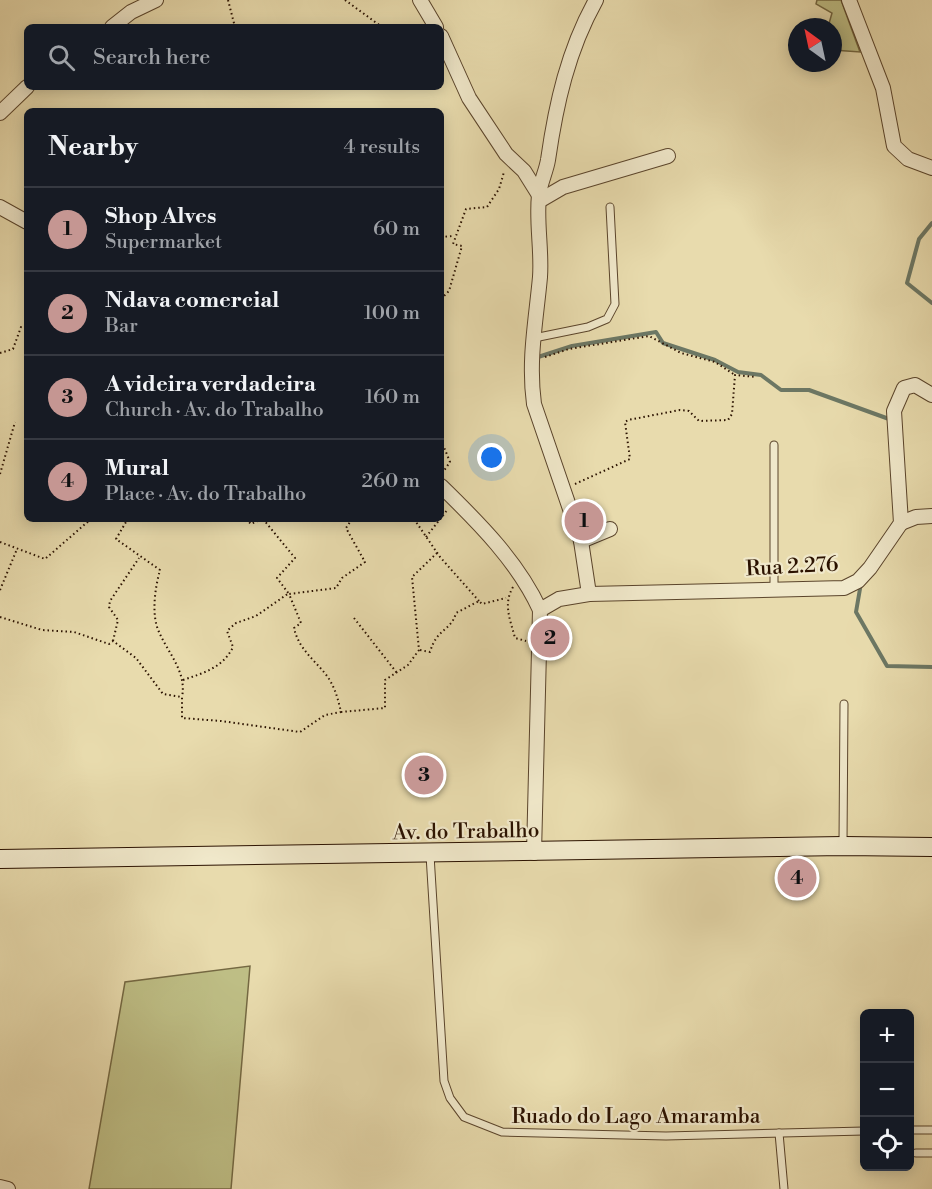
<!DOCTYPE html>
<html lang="en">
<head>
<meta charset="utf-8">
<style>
	:root { --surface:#171b24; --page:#20242c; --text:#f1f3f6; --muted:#9ea1a6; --line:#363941; --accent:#c59692 }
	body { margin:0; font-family:"Libre Bodoni",serif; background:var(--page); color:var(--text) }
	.controls { position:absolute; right:18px; bottom:18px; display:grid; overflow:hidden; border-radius:9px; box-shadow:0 3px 15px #0003 }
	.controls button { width:54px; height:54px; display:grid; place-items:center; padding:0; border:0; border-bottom:2px solid var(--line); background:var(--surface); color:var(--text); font:30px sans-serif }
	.compass { position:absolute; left:788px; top:18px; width:54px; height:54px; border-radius:50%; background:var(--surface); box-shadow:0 3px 15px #0003; rotate:327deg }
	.you { position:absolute; left:492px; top:458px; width:21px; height:21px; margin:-15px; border:4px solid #fff; border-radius:50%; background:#1a73e8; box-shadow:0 0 0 9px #1a73e833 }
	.badge { display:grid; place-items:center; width:39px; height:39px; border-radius:50%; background:var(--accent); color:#111; font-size:20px; font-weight:700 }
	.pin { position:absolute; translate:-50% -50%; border:3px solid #fff; box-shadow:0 2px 6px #0006 }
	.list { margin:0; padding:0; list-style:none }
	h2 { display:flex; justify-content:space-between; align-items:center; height:78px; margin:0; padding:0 24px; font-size:26px }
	h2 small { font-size:20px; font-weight:400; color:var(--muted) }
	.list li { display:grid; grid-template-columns:39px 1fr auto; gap:18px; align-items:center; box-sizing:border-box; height:84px; padding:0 24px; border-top:2px solid var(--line) }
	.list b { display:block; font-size:22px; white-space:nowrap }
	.list p { margin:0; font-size:20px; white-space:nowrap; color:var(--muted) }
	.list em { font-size:20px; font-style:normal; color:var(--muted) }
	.icon { flex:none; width:33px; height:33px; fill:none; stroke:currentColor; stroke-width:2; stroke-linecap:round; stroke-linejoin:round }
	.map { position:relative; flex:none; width:932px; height:1189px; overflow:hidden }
	.search { position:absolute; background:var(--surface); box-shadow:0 3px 15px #0003; left:24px; top:24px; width:420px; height:66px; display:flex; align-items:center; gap:15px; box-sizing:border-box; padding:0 21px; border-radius:9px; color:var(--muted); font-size:22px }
	.panel { position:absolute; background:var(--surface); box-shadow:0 3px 15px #0003; left:24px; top:108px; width:420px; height:414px; border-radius:9px }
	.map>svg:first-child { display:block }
	.green { fill:#bebe85; stroke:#746842; stroke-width:1.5 }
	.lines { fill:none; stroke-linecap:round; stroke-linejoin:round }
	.stream { stroke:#6c7764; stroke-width:4 }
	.lane-casing { stroke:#5a442b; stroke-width:9 }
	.street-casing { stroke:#5a442b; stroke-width:16 }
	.secondary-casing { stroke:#2b1200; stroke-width:20 }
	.path { stroke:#2b1200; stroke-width:2; stroke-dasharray:1.5 3; stroke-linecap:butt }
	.lane { stroke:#f0e8ca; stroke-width:7 }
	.street { stroke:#f0e8ca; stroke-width:14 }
	.secondary { stroke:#f0e8ca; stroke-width:18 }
	.labels { text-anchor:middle; stroke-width:4.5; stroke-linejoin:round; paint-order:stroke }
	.street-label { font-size:21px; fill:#2b1200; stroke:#f0e8ca }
</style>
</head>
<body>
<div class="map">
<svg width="932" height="1189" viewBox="0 0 932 1189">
	<rect width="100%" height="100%" fill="#e8dbad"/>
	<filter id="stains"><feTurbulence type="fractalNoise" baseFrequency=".00333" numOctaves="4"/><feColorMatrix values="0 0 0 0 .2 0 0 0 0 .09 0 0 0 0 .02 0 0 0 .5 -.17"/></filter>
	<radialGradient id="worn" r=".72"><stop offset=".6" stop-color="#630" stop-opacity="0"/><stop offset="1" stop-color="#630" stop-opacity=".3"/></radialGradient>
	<g class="green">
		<polygon points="817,0 841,0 860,52 833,50 833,27 828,27 832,13 816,4"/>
		<polygon points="250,966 231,1189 89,1189 125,982"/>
	</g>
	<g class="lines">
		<g class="stream">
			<polyline points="932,223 919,239 907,283 932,303"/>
			<polyline points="535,358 572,346 656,332 663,343 715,360 738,372 761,375 781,390 809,390 889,419"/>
			<polyline points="861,583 856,612 887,666 932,667"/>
		</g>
		<defs>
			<g id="lane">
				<polyline points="534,338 588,327 607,319 615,304 610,207"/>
				<polyline points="774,590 774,445"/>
				<polyline points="843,844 844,704"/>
				<polyline points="430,855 444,1081 450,1098 464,1117 502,1132 666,1136 864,1131"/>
				<polyline points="910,1130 932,1130"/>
				<polyline points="779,1133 784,1189"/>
				<polyline points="916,1153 932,1153"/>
			</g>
			<g id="street">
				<polyline points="420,0 436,27"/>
				<polyline points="849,0 883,88 894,146 908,159 932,168"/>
				<polyline points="112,27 131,12 156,0"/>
				<polyline points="441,36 469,98 506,154 524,171 539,195"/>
				<polyline points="0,113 27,87"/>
				<polyline points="539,201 563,187 668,156"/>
				<polyline points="0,207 27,222"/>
				<path d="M 441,486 C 479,523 518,562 540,610"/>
				<polyline points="901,523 916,517 932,516"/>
				<polyline points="581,541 610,529"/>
				<path d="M 589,594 L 581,541 L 534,404 C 528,360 536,321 540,277 C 542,250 536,222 539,195 C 540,183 546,172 548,160 C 556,104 568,50 596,0"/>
				<polyline points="534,853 540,610 559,599 589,594 844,588 858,581 870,568 901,523 894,411 904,388 915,385 932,395"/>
				<polyline points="0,1187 8,1189"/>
			</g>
			<polyline id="secondary" points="0,859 843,846 932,847"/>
		</defs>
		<use href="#lane" class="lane-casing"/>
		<use href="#street" class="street-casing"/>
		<use href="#secondary" class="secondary-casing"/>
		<g class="path">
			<polyline points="228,0 235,27"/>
			<polyline points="345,0 382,27"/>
			<polyline points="145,89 146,87"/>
			<polyline points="441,237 453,236"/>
			<polyline points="441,299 449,291 462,246 453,244 466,209 487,207 499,189 504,172"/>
			<polyline points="0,353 13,349 21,327 27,329"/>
			<polyline points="545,357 569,349 649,336 681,353 715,362 735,375"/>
			<polyline points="441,440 450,462 443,472"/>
			<polyline points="0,474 15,422"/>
			<polyline points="575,484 630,459 625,422 628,420 680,410 689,411 699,421 728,420 732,414 735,375 756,377"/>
			<path d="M 123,519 L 126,522 L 116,539 L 160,570 C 155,588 151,615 159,632 C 168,653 187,672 182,697"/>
			<polyline points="246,519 251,524 262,519"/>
			<polyline points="263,519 295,558 277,578 289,594"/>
			<path d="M 352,519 L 346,528 L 365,562 L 342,578 L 336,588 L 289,594 L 301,623 L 294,628 C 299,650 315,660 327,676 C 335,687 338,699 341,712 L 385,708 L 385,680 L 408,665 L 419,650 L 412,577 L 437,553"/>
			<polyline points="414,519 440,557 479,601"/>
			<polyline points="426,537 448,509"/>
			<polyline points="0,542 45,559 91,519"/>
			<path d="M 513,587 C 503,604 510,619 515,638 L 526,641"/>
			<polyline points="0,590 17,549"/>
			<polyline points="0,617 42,630 74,632 109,644 113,641 136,658 163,694 182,697 182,718 221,721 300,732 325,715 341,712"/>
			<polyline points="354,618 397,673"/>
			<polyline points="113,641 118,620 109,607 110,601 139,558"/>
			<path d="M 420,650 L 430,652 C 437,628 451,631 456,613 L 479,601 L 482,604 L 506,598"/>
			<path d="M 183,680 C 203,673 223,668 233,647 L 227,631 L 236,623 L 256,616 L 289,593"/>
		</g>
		<use href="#lane" class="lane"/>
		<use href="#street" class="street"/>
		<use href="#secondary" class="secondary"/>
	</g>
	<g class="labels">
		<g class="street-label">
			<text transform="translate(792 566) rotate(-3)" y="7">Rua 2.276</text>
			<text transform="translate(466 831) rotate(-1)" y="7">Av. do Trabalho</text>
			<text x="636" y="1123">Ruado do Lago Amaramba</text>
		</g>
	</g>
	<rect width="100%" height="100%" filter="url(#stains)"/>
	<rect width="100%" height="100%" fill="url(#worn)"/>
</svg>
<div class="controls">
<button>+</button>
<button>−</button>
<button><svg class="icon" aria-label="locate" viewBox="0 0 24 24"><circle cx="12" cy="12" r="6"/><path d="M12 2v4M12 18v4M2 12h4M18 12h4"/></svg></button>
</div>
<svg class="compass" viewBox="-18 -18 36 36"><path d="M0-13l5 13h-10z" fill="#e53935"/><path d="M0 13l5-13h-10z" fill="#9ea1a6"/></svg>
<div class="you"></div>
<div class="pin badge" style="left:584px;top:521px">1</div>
<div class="pin badge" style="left:550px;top:638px">2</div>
<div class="pin badge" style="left:424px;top:775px">3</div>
<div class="pin badge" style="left:797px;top:878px">4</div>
<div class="search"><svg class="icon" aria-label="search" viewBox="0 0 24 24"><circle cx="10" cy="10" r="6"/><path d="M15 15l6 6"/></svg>Search here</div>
<section class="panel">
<h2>Nearby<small>4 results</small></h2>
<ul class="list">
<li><span class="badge">1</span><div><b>Shop Alves</b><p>Supermarket</p></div><em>60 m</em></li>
<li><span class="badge">2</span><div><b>Ndava comercial</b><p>Bar</p></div><em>100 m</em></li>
<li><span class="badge">3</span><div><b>A videira verdadeira</b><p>Church · Av. do Trabalho</p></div><em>160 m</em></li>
<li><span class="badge">4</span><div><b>Mural</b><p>Place · Av. do Trabalho</p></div><em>260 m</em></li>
</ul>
</section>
</div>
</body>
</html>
